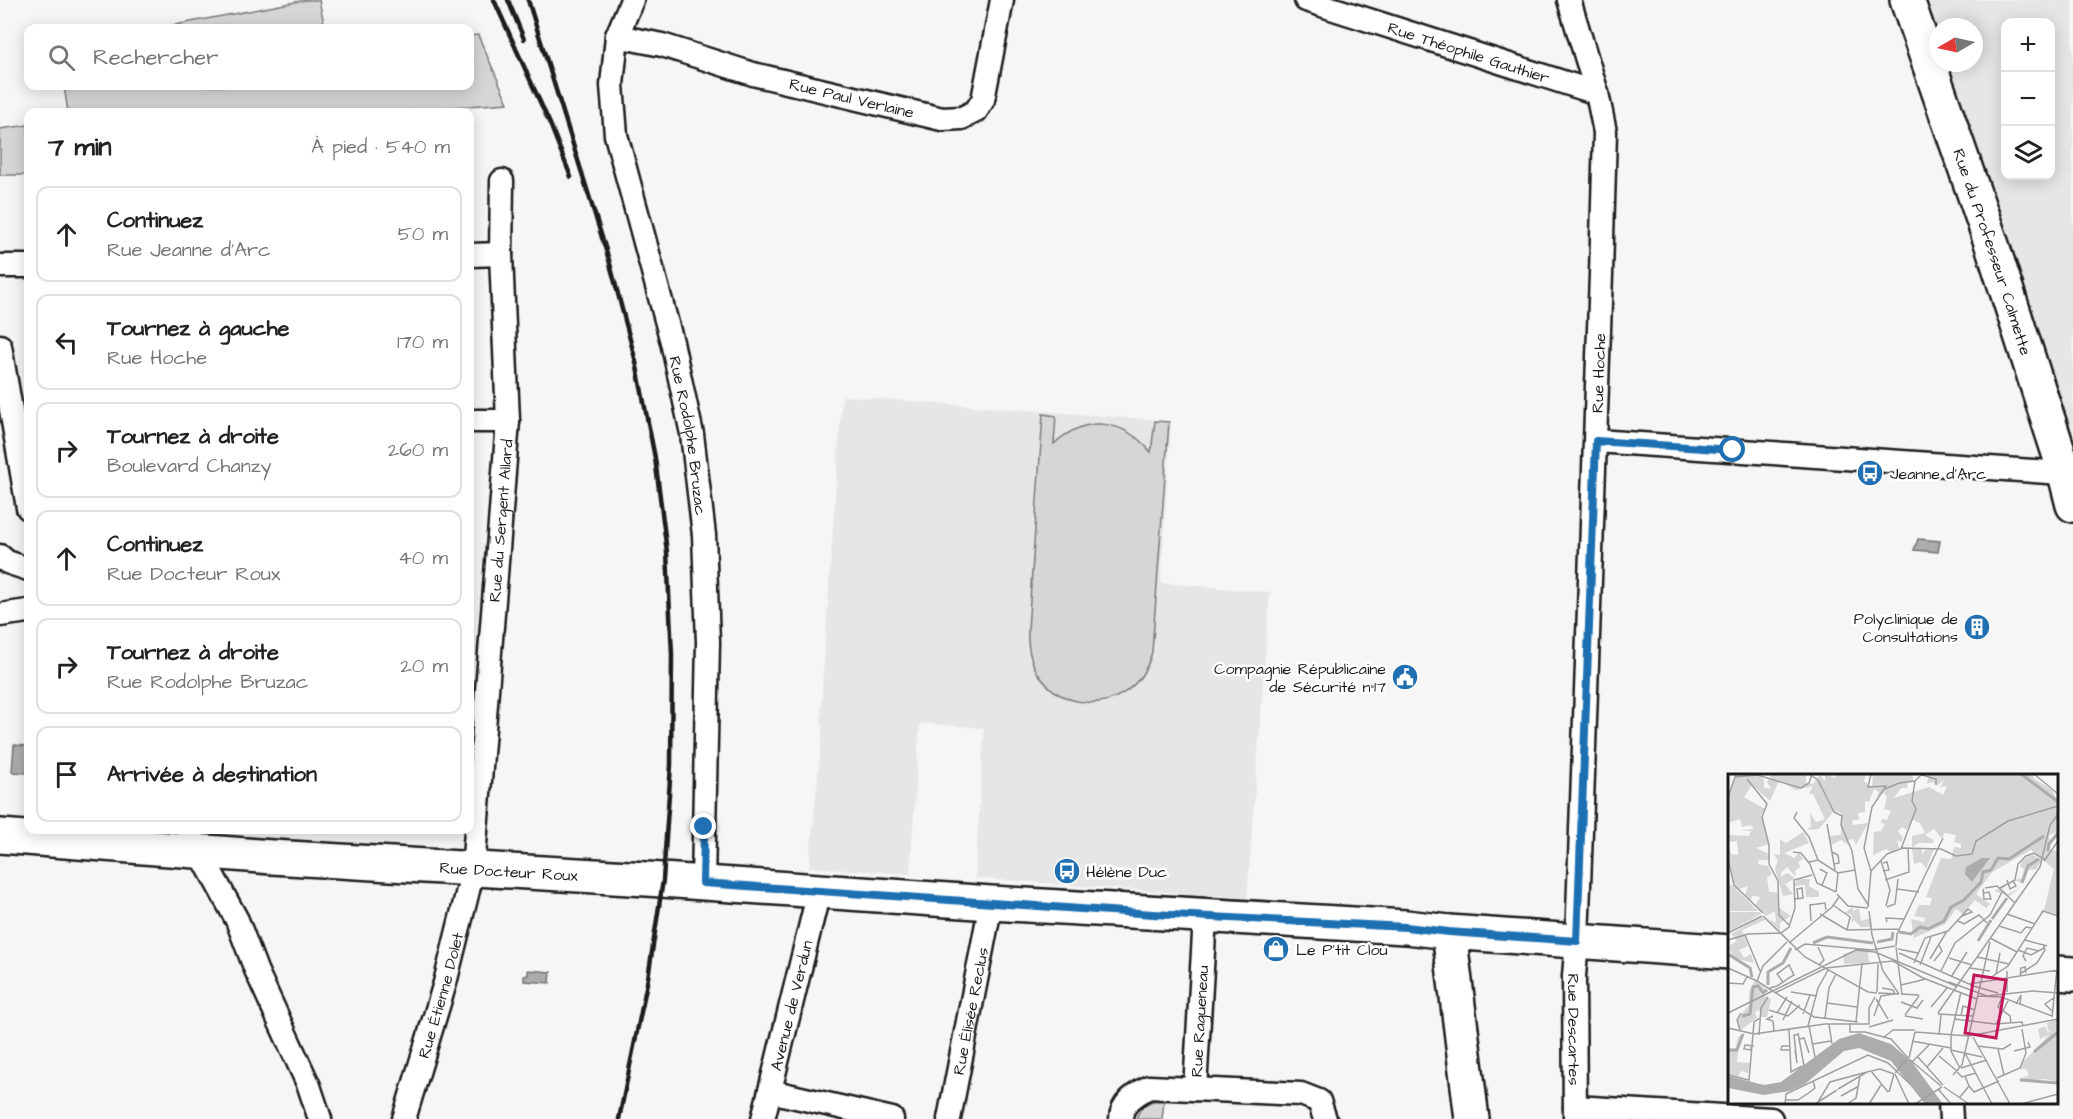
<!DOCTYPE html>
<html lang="fr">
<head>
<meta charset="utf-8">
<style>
	:root { --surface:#fff; --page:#f2f2f2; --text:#222; --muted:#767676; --line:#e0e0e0 }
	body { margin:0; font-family:"Architects Daughter",sans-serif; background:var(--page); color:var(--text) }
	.controls { position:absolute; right:18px; top:18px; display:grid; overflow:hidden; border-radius:12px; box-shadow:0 3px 15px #0003 }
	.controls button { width:54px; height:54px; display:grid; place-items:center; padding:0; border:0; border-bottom:2px solid var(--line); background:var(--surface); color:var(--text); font:30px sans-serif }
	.compass { position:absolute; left:1929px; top:18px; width:54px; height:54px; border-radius:50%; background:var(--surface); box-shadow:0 3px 15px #0003; rotate:261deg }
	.stop { position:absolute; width:18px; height:18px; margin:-14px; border:4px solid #1f6fb2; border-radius:50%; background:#fff }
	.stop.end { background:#1f6fb2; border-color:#fff; box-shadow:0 2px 6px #0008 }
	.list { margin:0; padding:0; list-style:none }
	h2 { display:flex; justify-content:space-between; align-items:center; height:78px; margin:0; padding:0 24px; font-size:26px }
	h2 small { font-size:20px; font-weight:400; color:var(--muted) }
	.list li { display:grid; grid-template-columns:39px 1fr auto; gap:18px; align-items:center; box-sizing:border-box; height:96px; margin:0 12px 12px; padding:0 12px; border:2px solid var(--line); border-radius:12px }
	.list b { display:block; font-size:22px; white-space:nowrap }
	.list p { margin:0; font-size:20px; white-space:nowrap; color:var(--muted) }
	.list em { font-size:20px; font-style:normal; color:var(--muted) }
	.icon { flex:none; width:33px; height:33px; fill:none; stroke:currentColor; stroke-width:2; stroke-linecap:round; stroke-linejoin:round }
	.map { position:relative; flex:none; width:2073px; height:1119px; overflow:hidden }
	.search { position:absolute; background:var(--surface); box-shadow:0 3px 15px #0003; left:24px; top:24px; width:450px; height:66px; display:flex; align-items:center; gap:15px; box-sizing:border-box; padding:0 21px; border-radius:12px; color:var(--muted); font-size:22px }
	.panel { position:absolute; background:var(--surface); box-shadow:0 3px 15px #0003; left:24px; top:108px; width:450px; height:726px; border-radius:12px }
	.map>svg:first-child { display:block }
	.built { fill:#e6e6e6; fill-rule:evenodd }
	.green { fill:#d6d6d6; stroke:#797979; stroke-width:1.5 }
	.water { fill:#acacac; stroke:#727272; stroke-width:1.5 }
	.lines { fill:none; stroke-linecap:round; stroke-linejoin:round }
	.minor-casing { stroke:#1c1c1c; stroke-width:27 }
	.secondary-casing { stroke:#1c1c1c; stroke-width:38 }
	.minor { stroke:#fff; stroke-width:22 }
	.secondary { stroke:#fff; stroke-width:33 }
	.rail { stroke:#1c1c1c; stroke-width:4.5 }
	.route { stroke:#1f6fb2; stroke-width:8 }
	.labels { text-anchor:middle; stroke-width:5; stroke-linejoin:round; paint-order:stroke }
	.street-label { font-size:16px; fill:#1c1c1c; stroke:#fff }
	.poi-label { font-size:16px; fill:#1c1c1c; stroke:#fff; text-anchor:start }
	.inset-river { fill:none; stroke:#acacac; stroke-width:3 }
	.inset-road { fill:none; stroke:#9f9f9f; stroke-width:1.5 }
	.view { fill:#c2185b; fill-opacity:0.15; stroke:#c2185b; stroke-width:3 }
	.inset-edge { fill:none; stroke:#1c1c1c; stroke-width:3 }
</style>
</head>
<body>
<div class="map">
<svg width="2073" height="1119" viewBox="0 0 2073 1119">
	<rect width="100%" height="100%" fill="#f6f6f6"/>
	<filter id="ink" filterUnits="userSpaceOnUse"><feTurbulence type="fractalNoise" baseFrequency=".0167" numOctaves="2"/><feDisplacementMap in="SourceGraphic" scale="12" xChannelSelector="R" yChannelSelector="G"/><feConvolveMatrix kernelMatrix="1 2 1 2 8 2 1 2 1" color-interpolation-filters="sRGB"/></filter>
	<g filter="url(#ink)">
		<g class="built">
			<path d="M 1923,0 L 2073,0 L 2073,449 L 1945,63 L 1974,63 L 1974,27 L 1938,27 L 1938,44 ZM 2006,22 L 2050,22 L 2050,176 L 2006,176 Z"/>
			<polygon points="842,396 1171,421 1161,583 1270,592 1247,898 975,878 984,728 920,723 910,874 809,867 823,725 821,724 822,689"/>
		</g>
		<g class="green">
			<polygon points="306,0 319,0 325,28 159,28"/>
			<polygon points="478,35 508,103 389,112 68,112 64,86 470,86 470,36"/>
			<polygon points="28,125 28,175 0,175 0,129"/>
			<path d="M 1043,414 L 1056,416 L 1054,444 C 1087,414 1123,419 1151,452 L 1155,421 L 1169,422 L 1152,652 C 1131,730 1023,714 1028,629 Z"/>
			<path d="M 1153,1101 L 1164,1101 L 1162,1119 L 1136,1119 C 1139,1110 1143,1104 1153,1101 Z"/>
		</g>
		<g class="water">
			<polygon points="1918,539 1940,541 1938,552 1914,550"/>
			<polygon points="14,745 28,746 27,773 12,772"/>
			<polygon points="528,970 551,972 550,983 524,981 524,976 528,975"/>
		</g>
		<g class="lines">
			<defs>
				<g id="minor">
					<path id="s1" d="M 632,0 L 617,36 L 612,85 L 616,135 L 672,342 L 692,434 L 704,535 L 708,642 L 703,883"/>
					<path id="s2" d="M 1306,0 L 1597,93"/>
					<path id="s3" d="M 1569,0 L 1597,93 L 1605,132 L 1601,274 L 1577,941 L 1574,976 L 1575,1119"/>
					<path id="s4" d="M 617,36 L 662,45 L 753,74 L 942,119 L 962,118 L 976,111 L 983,100 L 1002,0"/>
					<polyline points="470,255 501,254"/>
					<polyline points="0,266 28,266"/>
					<polyline points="0,346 28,508"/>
					<polyline points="470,421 508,421"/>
					<polyline points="1596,441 2063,473"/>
					<polyline points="0,556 7,562 28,569"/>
					<polyline points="0,615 28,611"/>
					<polyline points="188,830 237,920 256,970 309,1086 320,1119"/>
					<path id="s5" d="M 1195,1089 L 1205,917"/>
					<polyline points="770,1091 892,1119"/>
					<polyline points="1950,1102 1951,1119"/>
					<polyline points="1575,1107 1771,1119"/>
					<path id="s6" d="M 404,1119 L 445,983 L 473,870 L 508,421 L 501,254 L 502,181"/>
					<path id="s7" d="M 763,1119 L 819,891"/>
					<path id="s8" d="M 949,1119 L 991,903"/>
					<path d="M 1121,1119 C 1121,1103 1136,1094 1149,1087 L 1301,1094 L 1319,1101 L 1325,1119"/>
				</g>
				<g id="secondary">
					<path id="s9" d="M 1907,0 L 1993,248 L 2063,466 L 2073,505"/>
					<path id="s10" d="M 0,836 L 272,857 L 647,879 L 991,903 L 1406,927 L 1449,932 L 1730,952"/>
					<polyline points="1449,932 1472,1119"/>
					<polyline points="2056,973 2073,974"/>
				</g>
			</defs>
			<use href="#minor" class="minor-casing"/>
			<use href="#secondary" class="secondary-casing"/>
			<use href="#minor" class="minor"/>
			<use href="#secondary" class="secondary"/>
			<g class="rail">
				<polyline points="494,0 550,124 571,177"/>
				<polyline points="508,0 524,39"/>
				<polyline points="528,0 609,260 636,362 655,458 667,552 672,655 671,765 663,880 648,978 619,1119"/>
			</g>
		</g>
	</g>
	<g class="lines" filter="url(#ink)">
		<polyline class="route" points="704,827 703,883 1153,914 1406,927 1449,932 1577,941 1596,441 1733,450"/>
	</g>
	<defs>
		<symbol id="bus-disc" viewBox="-11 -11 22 22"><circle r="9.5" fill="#1f6fb2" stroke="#fff"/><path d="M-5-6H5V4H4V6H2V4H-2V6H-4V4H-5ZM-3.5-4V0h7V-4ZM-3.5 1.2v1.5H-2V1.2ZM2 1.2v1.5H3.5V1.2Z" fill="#fff"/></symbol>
		<symbol id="building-disc" viewBox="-11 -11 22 22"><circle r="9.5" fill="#1f6fb2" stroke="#fff"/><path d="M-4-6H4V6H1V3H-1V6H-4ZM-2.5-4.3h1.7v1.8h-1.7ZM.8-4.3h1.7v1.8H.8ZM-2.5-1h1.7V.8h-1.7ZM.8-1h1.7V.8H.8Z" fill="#fff"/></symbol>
		<symbol id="civic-disc" viewBox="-11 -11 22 22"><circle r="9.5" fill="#1f6fb2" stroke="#fff"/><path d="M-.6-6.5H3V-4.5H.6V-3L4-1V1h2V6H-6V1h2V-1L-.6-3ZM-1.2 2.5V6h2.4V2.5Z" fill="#fff"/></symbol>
		<symbol id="shop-disc" viewBox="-11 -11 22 22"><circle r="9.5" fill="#1f6fb2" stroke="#fff"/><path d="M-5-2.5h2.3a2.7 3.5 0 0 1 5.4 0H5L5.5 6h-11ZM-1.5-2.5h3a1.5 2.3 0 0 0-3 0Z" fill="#fff"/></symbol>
	</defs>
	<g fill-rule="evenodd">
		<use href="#bus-disc" x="1855" y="458" width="30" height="30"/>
		<use href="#building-disc" x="1962" y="612" width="30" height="30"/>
		<use href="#civic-disc" x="1390" y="662" width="30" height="30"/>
		<use href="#bus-disc" x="1052" y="856" width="30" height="30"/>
		<use href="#shop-disc" x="1261" y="934" width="30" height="30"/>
	</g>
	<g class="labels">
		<g class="street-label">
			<text dy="6" stroke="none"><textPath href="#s2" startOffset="171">Rue Théophile Gauthier</textPath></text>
			<text dy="6" stroke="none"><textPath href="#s4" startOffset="243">Rue Paul Verlaine</textPath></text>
			<text dy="6" stroke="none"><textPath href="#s9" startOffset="266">Rue du Professeur Calmette</textPath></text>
			<text transform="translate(1598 373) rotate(-88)" y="6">Rue Hoche</text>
			<text dy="6" stroke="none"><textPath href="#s1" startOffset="448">Rue Rodolphe Bruzac</textPath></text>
			<text dy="6" stroke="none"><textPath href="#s6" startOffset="609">Rue du Sergent Allard</textPath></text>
			<text dy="6" stroke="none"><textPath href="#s10" startOffset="510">Rue Docteur Roux</textPath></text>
			<text dy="6" stroke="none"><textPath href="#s6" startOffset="129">Rue Étienne Dolet</textPath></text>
			<text dy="6" stroke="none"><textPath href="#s7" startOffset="117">Avenue de Verdun</textPath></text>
			<text dy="6" stroke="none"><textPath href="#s8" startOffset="110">Rue Élisée Reclus</textPath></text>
			<text dy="6" stroke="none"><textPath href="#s5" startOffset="68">Rue Ragueneau</textPath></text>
			<text dy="6" stroke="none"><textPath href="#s3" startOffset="1035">Rue Descartes</textPath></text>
		</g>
		<g class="poi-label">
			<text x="1890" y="479">Jeanne d'Arc</text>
			<text x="1958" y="624" text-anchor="end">Polyclinique de<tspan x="1958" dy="18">Consultations</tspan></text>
			<text x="1386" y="674" text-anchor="end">Compagnie Républicaine<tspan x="1386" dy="18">de Sécurité n°17</tspan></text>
			<text x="1086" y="877">Hélène Duc</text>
			<text x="1296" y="955">Le P'tit Clou</text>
		</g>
	</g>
	<g transform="translate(1728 774)">
		<rect width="330" height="330" fill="#f6f6f6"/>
		<path d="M 9,0 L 27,0 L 36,5 L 36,14 L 43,15 L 39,8 L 44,0 L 78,0 L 78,9 L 85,10 L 92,1 L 97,7 L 97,0 L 107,4 L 108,0 L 138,0 L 136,7 L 144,13 L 145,0 L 184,1 L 186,7 L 180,7 L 179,14 L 173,14 L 166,24 L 201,13 L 215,21 L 219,12 L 212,13 L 217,5 L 210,11 L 204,8 L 199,10 L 201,0 L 307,0 L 305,4 L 324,16 L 330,28 L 330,58 L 321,61 L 322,67 L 330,60 L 320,72 L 321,76 L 330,77 L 330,141 L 316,136 L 326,95 L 303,76 L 264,98 L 248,120 L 262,130 L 258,134 L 247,126 L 235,140 L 228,135 L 217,150 L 186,164 L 183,145 L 196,148 L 197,144 L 186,142 L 191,131 L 202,131 L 204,124 L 198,123 L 213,84 L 223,85 L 226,73 L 233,74 L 233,70 L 226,68 L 228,61 L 216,59 L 214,65 L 206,55 L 197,61 L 206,66 L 205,69 L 191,69 L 184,73 L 184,62 L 197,59 L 192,49 L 185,46 L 178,56 L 174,53 L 170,57 L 175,64 L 173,68 L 169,66 L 171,74 L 165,79 L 158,75 L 145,81 L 146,58 L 153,57 L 157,50 L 153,49 L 154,45 L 159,46 L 163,37 L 156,35 L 159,23 L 156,19 L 149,22 L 151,18 L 146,15 L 141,28 L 137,27 L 137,38 L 130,39 L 131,46 L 124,46 L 125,51 L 140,49 L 128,71 L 125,65 L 119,66 L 120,71 L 113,66 L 103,71 L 101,62 L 113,61 L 113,39 L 106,37 L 91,55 L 79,56 L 83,52 L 82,39 L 88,48 L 97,45 L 85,20 L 81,20 L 85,12 L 68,16 L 51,7 L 42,27 L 24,11 L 16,23 L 37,35 L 33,41 L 41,70 L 28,74 L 41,80 L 41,86 L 31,86 L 30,90 L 40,92 L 44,100 L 39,104 L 41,117 L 37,117 L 51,119 L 50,133 L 63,142 L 52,149 L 52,157 L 39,144 L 48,149 L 47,137 L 38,142 L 27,132 L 32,123 L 24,122 L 23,127 L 17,121 L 20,112 L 11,115 L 5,107 L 0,78 L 2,75 L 3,80 L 10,81 L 10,75 L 9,67 L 0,68 L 0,61 L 21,62 L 23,57 L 12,56 L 26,55 L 23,51 L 14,53 L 12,45 L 0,49 L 0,21 ZM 75,58 L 81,69 L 56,79 L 66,84 L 71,79 L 75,85 L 70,88 L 72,93 L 67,97 L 68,103 L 59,93 L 53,99 L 53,103 L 59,99 L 67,104 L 57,110 L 65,120 L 55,122 L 47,95 L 50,86 L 45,80 L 52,81 L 52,65 L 58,69 ZM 184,75 L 194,75 L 194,81 L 197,76 L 206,75 L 198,95 L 193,88 L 186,90 ZM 304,80 L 314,86 L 308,95 L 297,97 L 291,115 L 281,122 L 266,117 L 279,111 L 274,115 L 280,120 L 290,115 L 293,109 L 287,106 L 294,104 L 296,95 L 292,92 L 294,87 ZM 69,105 L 82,105 L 81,112 L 91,118 L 91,123 L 78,123 L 77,111 L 66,112 ZM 1,111 L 4,111 L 30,137 L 0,137 ZM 125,133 L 125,137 L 131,134 L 133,147 L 143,144 L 144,153 L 133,153 L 126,146 L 123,150 L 124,141 L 116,139 ZM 0,138 L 32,138 L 33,140 L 0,158 ZM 33,143 L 39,145 L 14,156 L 20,172 L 11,176 L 16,184 L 23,180 L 26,189 L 6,184 L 0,172 L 9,167 L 3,160 ZM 125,177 L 140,177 L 141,189 L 116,190 L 115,180 ZM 27,206 L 39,216 L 31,219 L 43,225 L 39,243 L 33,243 L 31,236 L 27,238 L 29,244 L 13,256 L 9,246 L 21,231 L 21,217 ZM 330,245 L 330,308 L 317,305 L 296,308 L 291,305 L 301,301 L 298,295 L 292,295 L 293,290 L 321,261 L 312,265 L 310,255 L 317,252 L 320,259 L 323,256 L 320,257 L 319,249 ZM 17,259 L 11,268 L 9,288 L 22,289 L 20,299 L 13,297 L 10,303 L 0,301 L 0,273 L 7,276 L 10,263 Z" fill="#d6d6d6"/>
		<path d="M 254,84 L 262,84 L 244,108 L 237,100 L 238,93 ZM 131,259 L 163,270 L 184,288 L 215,330 L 197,330 L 163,287 L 131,274 L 116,277 L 77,310 L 62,317 L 36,321 L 0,314 L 0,302 L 36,311 L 53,308 L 111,265 Z" fill="#acacac"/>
		<path class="inset-river" d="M 293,0 L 329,27M 320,77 L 321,70 L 330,59M 294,109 L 300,92 L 311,85M 264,145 L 279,124M 171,158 L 183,160 L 192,153 L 200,155 L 216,147 L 223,133 L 236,126 L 253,108 L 255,98 L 263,96 L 270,84 L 281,85 L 316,62M 250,167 L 263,146M 149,168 L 164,165 L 165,158M 85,169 L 99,163 L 145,169M 0,180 L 22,194 L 24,203M 40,211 L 40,198 L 55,189 L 63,174M 14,242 L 22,240 L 25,213 L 30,212 L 35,219 L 39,216M 0,276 L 9,276 L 15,260M 306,278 L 330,258M 292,306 L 330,309"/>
		<path class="inset-road" d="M 81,0 L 90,6 L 106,38 L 114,42 L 113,51 L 124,77 L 130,115 L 141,132M 306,0 L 330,20M 194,1 L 208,5 L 208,11M 7,3 L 29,1 L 73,14 L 81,9 L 84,0M 19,5 L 39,30 L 34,43 L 41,71 L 41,90 L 50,107 L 51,141 L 61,151M 157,15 L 171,9 L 187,7 L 194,0M 0,23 L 8,0M 69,38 L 66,44 L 81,63 L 90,86M 99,50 L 107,96M 173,75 L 188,35 L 184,27 L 187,7M 65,78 L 73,79 L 81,89M 104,78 L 110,81 L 111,89 L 106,90M 0,85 L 6,111 L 35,139M 153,87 L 162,116 L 158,132M 316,87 L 330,67M 92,95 L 99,99 L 94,111M 143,97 L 159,80 L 175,74 L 213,75 L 228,82 L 244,80 L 248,67 L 280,47 L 330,32M 155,97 L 161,96 L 159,88 L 155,89M 157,106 L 181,98 L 180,74M 279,106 L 282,115 L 288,112 L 285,107M 257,114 L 269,112 L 287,129M 272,114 L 287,106 L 290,90 L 298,82 L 306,79 L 317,86M 169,115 L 191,118M 108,118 L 89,109 L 81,88 L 90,86 L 110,99 L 127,96M 108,118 L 110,99M 256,119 L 261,118 L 263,125 L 256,125 L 255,116 L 256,115M 109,120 L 120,132 L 140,134M 67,125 L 75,124 L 74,114 L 69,115 L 70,124M 105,131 L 122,143 L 119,156M 140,133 L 143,97 L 136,74 L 144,33 L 158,12 L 140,13 L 143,0M 159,133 L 167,130 L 170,105M 141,137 L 144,161 L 155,197 L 171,220M 92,140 L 119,156 L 171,155M 279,140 L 307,150M 35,142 L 77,183 L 140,218 L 149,219M 83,147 L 82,131 L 97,129 L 98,136M 230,147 L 236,150 L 251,141 L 259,149M 159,148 L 158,144 L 177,145M 271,152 L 293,159 L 298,153 L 304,154M 0,159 L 34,142M 17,161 L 32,197M 262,164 L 289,178M 0,166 L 20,160 L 53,159 L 61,153 L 67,134 L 66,106 L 84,101M 297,166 L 319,172M 61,169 L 104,133 L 111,123M 168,172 L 169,160 L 215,64M 90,173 L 96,186 L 91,191M 168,173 L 174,220M 170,175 L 190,179M 67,176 L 77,170 L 144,176 L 167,172M 290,176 L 303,181 L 316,174M 171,179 L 241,210 L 330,196M 249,183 L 281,190M 221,184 L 244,191M 202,185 L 219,157M 206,187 L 214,177 L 211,171M 298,187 L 295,182 L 299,174 L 311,177M 186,189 L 197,164 L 220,157 L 240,135 L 244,138 L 234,142M 192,191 L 203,163M 0,194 L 29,207 L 86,243 L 130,248M 242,194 L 262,197M 213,197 L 227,169 L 262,141 L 274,118M 268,200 L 272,179M 292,200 L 309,189 L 317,176 L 315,170M 292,202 L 293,194 L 297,193 L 298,199M 223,203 L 239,178M 262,204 L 280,192 L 315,137 L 330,142M 29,207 L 35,192 L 59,168M 221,208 L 259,222 L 305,217 L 330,219M 0,209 L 15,210 L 19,203M 173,211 L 198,205M 242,211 L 270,219M 41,216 L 42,214 L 49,212 L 57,207 L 59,205 L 66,201 L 61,191 L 49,200 L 55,208M 63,218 L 89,222M 149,218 L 150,190M 279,218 L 279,197M 47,219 L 98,194 L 165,187 L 195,204 L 249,225M 150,219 L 171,220M 173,220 L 191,221M 250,222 L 273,223 L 324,242M 274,223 L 270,233 L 282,242 L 283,249M 148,225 L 160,245M 173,228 L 189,234 L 195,226M 99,229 L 129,233M 288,230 L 293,221 L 292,231M 203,233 L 220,213M 41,236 L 60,242 L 72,231M 325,238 L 317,230 L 327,223M 0,239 L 128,176 L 147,178 L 228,212M 49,239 L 59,223M 210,239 L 312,93 L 322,51 L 330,40M 75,240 L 82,221M 210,240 L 245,242M 177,241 L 191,222M 45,242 L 39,245 L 45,247 L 46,257M 146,242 L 153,222 L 167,220 L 165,216 L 154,214M 177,242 L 195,245M 233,242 L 235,232 L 247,236M 324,243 L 329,195M 97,244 L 101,214 L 108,200M 226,245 L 267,250 L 294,248 L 295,252M 55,246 L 64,227M 128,248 L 134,189M 122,249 L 122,258 L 137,258 L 163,265 L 180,284M 101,250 L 104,270M 268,250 L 280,227M 80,252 L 90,214 L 100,196M 81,252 L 87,283M 141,253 L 165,246M 0,254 L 26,260 L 97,250 L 141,250 L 141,234 L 147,223M 61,255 L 63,298 L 74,292M 12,256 L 9,246 L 13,239M 187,258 L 241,262M 70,259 L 76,292M 31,261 L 33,234 L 40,223M 211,261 L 213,241M 241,262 L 330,245M 156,263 L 165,256 L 187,256M 245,263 L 282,330M 72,265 L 76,264 L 81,279M 184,267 L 223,274M 85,270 L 103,267M 23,272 L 23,276 L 16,275 L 17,271 L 26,272M 62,272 L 54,272 L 53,276 L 62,276M 249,272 L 275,275 L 283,270M 270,275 L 276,301M 67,276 L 69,289 L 66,261 L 71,260M 223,276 L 254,283M 286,277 L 302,273 L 300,268M 237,279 L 264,330M 189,282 L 215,311M 211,282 L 229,297M 181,284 L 187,258M 181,285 L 213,312M 184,288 L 201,271M 199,293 L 215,274M 232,294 L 223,277 L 223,261 L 233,218M 233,294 L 259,286M 143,297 L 160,318M 229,298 L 234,303 L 248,299M 167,299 L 180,284M 167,300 L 181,330M 0,301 L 21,306 L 26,248 L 32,244M 225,301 L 234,291 L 262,168M 269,304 L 292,294 L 298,279 L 294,255M 241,312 L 246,318 L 271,307M 216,313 L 241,330M 110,315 L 139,298 L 152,295 L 166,300M 210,315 L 223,330M 161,318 L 166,300M 113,322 L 131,312M 232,323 L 241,312 L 237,302M 57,326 L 70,326 L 82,318 L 87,314 L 85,307M 90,328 L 102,308 L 139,298M 57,330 L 58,320 L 140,281 L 160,289 L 182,310M 87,330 L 109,316M 119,330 L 128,324 L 132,302M 141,330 L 153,311M 187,330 L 214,313M 293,330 L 330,320"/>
		<path class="view" d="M 246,201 L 278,206 L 268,264 L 237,259 Z"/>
		<rect width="330" height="330" class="inset-edge"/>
	</g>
</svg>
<div class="controls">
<button>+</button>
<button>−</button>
<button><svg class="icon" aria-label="layers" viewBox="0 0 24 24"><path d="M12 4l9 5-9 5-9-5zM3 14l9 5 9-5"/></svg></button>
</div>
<svg class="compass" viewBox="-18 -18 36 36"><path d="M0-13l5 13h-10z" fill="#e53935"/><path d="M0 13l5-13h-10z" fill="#767676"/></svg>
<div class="stop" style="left:1733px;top:450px"></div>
<div class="stop end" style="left:704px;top:827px"></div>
<div class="search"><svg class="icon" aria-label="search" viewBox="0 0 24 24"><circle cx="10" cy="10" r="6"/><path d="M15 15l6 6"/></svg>Rechercher</div>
<section class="panel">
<h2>7 min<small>À pied · 540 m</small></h2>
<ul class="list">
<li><svg class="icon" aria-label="ahead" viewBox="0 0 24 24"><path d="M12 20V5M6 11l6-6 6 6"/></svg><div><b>Continuez</b><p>Rue Jeanne d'Arc</p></div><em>50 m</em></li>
<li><svg class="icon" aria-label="left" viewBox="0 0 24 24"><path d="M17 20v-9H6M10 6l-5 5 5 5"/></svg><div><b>Tournez à gauche</b><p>Rue Hoche</p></div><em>170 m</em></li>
<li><svg class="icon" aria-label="right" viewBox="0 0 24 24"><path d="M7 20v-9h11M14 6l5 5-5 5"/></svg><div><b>Tournez à droite</b><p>Boulevard Chanzy</p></div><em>260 m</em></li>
<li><svg class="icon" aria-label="ahead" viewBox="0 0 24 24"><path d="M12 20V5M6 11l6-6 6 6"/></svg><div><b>Continuez</b><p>Rue Docteur Roux</p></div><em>40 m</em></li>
<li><svg class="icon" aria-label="right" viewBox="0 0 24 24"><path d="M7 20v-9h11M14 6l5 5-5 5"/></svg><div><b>Tournez à droite</b><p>Rue Rodolphe Bruzac</p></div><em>20 m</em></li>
<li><svg class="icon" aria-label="arrive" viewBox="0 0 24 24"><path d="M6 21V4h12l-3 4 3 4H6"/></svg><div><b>Arrivée à destination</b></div></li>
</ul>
</section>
</div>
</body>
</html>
